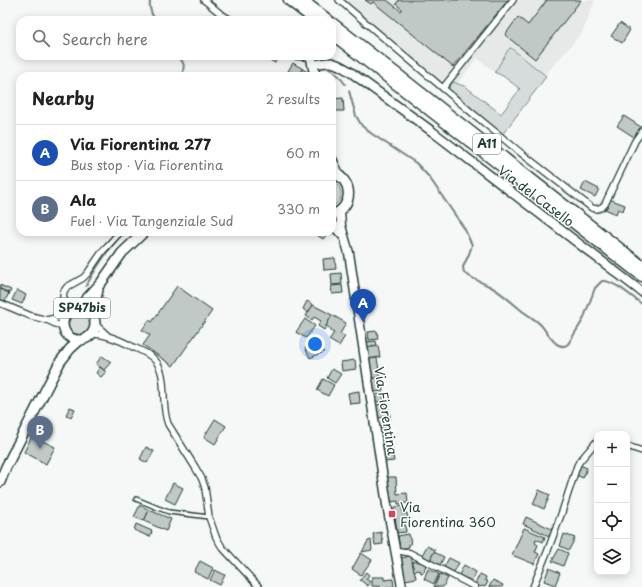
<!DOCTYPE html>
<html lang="en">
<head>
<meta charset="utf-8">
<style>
	:root { --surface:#fff; --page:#f6f6f6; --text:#222; --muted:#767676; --line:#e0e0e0; --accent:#d1495b }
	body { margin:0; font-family:"Playpen Sans",sans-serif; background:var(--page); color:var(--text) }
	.controls { position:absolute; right:12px; bottom:12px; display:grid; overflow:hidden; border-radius:8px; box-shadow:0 2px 10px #0003 }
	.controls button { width:36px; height:36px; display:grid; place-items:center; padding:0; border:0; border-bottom:1px solid var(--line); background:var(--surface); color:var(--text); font:20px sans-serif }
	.you { position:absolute; left:315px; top:344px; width:14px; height:14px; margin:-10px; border:3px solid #fff; border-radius:50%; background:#1a73e8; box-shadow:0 0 0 6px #1a73e833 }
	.badge { display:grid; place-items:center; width:26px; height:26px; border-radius:50%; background:var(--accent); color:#fff; font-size:13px; font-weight:700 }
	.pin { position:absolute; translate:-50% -33px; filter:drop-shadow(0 1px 2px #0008) }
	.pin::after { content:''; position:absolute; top:21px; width:14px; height:12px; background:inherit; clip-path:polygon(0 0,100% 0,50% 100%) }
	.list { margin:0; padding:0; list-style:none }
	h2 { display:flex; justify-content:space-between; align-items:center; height:52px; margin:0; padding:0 16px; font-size:17px }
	h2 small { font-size:13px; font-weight:400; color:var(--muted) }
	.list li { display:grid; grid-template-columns:26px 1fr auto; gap:12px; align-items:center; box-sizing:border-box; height:56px; padding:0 16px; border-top:1px solid var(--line) }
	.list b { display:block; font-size:15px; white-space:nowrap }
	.list p { margin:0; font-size:13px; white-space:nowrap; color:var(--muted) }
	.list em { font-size:13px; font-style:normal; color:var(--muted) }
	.icon { flex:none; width:22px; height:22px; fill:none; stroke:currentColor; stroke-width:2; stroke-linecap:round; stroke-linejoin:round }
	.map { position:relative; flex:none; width:642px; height:587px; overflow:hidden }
	.search { position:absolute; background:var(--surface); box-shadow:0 2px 10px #0003; left:16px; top:16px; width:320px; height:44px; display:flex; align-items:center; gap:10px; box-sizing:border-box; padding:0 14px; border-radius:12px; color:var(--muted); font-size:15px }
	.panel { position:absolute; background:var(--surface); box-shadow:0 2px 10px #0003; left:16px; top:72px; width:320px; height:164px; border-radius:12px }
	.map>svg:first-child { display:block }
	.built { fill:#e6e9e8 }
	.green { fill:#d6dcdb; stroke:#7a8c88 }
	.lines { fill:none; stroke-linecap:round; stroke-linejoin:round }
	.stream { stroke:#72857f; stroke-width:2 }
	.building { fill:#c0c9c6; stroke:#1f3d34 }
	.lane-casing { stroke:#1f3d34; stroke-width:6 }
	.street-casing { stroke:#1f3d34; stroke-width:8 }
	.secondary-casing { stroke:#1f3d34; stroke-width:11 }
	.primary-casing { stroke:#1f3d34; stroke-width:12 }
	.highway-casing { stroke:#1f3d34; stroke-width:13 }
	.lane { stroke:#fff; stroke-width:3 }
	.street { stroke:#fff; stroke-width:5.5 }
	.secondary { stroke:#fff; stroke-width:8 }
	.primary { stroke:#fff; stroke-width:9 }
	.highway { stroke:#fff; stroke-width:10 }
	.poi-dot { fill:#d1495b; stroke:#fff; stroke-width:1.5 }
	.labels { text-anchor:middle; stroke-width:3; stroke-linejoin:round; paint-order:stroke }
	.shield { fill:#fff; stroke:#627771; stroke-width:1 }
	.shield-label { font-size:12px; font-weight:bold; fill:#1f3d34 }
	.street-label { font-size:13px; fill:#1f3d34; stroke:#fff }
	.poi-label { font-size:13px; fill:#1f3d34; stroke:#fff; text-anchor:start }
</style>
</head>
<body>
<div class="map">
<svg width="642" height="587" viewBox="0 0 642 587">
	<rect width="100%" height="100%" fill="#f6f7f7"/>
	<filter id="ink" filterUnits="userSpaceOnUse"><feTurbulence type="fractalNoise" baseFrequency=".025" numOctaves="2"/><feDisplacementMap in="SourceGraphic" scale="8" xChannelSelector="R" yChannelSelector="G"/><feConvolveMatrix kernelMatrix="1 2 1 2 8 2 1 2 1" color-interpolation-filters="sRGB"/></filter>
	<g filter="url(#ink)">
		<polygon class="built" points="343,0 595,0 582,33 545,75 511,48 510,48 508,50 495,72 477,58 452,91"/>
		<g class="green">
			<polygon points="510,48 511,48 546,76 545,78 502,135 448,89 453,82 464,86 470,90 501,114 520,89 503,76 494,72 495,72 508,50"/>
			<path d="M 332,180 C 344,187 344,200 332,207 Z"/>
			<circle cx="79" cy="324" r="12"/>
		</g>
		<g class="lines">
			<g class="stream">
				<path d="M 150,0 C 149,8 151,13 155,20"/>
				<path d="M 178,56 C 186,65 184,66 182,76"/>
				<polyline points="316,56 319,61"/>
				<polyline points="324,65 339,76 345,84"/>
				<path d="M 349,91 L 356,116 L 362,126 L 372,134 L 416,163 L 429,177 L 464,228 L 472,245 L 469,254 L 463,267 L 464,273 C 473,279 479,281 489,286 C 500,291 511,302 521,310 C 527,315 535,319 541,325 C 546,331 558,353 568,344 L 583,320 L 595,288 L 602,281 C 614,280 632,297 642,304"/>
				<path d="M 86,286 C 97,266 109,247 125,232"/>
			</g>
		</g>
		<g class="building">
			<polygon points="365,0 387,0 401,11 402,9 396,4 399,0 508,0 453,67 373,2 371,4"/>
			<polygon points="547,0 581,0 535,59 505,35 518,17 528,25"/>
			<polygon points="620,23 630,30 622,43 611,36"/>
			<polygon points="267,56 279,56 275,63 266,58"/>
			<polygon points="293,63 303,69 298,76 288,71"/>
			<polygon points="302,69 310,73 308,76 304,76 300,74"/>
			<polygon points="343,98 344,111 332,111 332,99"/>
			<polygon points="624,116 641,127 634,137 617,126"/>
			<polygon points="585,182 599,189 595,197 581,190"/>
			<polygon points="609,199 625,205 623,211 618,209 616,214 605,209"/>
			<polygon points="315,232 326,232 328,233 323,239 314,233"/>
			<polygon points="335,258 336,269 324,270 323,259"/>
			<polygon points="341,273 342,284 332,285 331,274"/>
			<polygon points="0,285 11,290 9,295 8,294 9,293 0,289"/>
			<polygon points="342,285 343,293 332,294 331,286"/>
			<polygon points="177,286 212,311 173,366 143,345 150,335 142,330 149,320 152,322"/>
			<polygon points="0,289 9,293 5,301 0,299"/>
			<polygon points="17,290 26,295 22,304 12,300"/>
			<polygon points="307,301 313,305 308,313 303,309"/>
			<polygon points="313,305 332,315 324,330 318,326 321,321 314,317 312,320 306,316"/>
			<polygon points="332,315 346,323 340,334 345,336 339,346 329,340 334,333 330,331 331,329 326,326"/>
			<polygon points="305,319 315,326 306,338 296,332"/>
			<polygon points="377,331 378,339 369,340 368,332"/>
			<polygon points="376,341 377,346 366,348 365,342"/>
			<polygon points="318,342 324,352 310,358 305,348"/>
			<polygon points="378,346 380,357 368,359 366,348"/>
			<polygon points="102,356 111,362 104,370 96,364"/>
			<polygon points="377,358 380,377 371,379 368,359"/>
			<polygon points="355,360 356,369 342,371 341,362"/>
			<polygon points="100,367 106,372 101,377 96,373"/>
			<polygon points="332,369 341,374 335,383 327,378"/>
			<polygon points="381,377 383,391 374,392 371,379"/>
			<polygon points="323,379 334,385 328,396 317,390"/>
			<polygon points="359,391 360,403 350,404 348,393"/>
			<polygon points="383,394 384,401 375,402 374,395"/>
			<polygon points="385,404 386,410 389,409 390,417 377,418 376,405"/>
			<polygon points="70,407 75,409 71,417 66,415"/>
			<polygon points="215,419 226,426 215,444 204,437"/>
			<polygon points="389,426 390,436 381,437 379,427"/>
			<polygon points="32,436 55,447 46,464 24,452"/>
			<polygon points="391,442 394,461 385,462 382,443"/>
			<polygon points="146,447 154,451 147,463 140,459"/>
			<polygon points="580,465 587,468 583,478 576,475"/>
			<polygon points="387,477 396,477 397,494 407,493 408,503 398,504 398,501 389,502"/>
			<polygon points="173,483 183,488 175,504 165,499"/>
			<polygon points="539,490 550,495 544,509 533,504"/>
			<polygon points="140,505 149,510 144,521 134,517"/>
			<polygon points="402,506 403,514 407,513 408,522 405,522 406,532 397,533 394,507"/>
			<polygon points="149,510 171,519 166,531 144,521"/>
			<polygon points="526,517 554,530 551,537 523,524"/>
			<polygon points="136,524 152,531 150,537 134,530"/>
			<polygon points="524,528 545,537 543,542 536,539 535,543 538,545 535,552 539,554 534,564 512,555"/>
			<polygon points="381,532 383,544 375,545 373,534"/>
			<polygon points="409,534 411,544 409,544 409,547 400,549 398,536"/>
			<polygon points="564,534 575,538 569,550 560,546"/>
			<polygon points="371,540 372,550 362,552 368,541"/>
			<polygon points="427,546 435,550 430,560 422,555"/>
			<polygon points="559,549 568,553 563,566 552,561"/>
			<polygon points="434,552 444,557 440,565 430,560"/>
			<polygon points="361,553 372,560 361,575 352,569"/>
			<polygon points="411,556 416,578 405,580 401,558"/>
			<polygon points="449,558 459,563 454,572 444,567"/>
			<polygon points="200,561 213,568 208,579 194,572"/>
			<polygon points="416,561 426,564 424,572 421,573 420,570 414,571 412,562"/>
			<polygon points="464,565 476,572 472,581 459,575"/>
			<polygon points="549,568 560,573 555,585 544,581"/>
			<polygon points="428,569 439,574 434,584 424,579"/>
			<polygon points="215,570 225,575 220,585 210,580"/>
			<polygon points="366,572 369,575 366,579 370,582 368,586 360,580"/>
			<polygon points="440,574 448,578 443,587 434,587"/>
			<polygon points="480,574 486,577 485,580 488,582 485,587 482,586 481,587 475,584"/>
			<polygon points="372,577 384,577 384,580 393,579 394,587 372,586"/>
			<polygon points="493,580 503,585 502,587 489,587"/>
		</g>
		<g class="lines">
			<defs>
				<polyline id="lane" points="136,499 158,508 169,512 209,517"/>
				<g id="street">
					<polyline points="204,0 221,14 231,20"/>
					<path d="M 339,0 L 471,112 L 521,153 L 592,208 C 597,210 601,209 605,204 L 635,141 L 642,131"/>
					<polyline points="294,56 303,57 311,56"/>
					<polyline points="443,88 513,0"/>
					<polyline points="0,303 31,316 47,320 64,328"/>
					<polyline points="70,310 63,297 64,291 67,287 83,278 87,274 102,252 120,232"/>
					<polyline points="47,320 60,317 66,314"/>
					<polyline points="96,325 107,335"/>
					<path d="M 92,334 C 107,334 120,340 133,347 C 140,350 148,353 154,359 C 169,374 160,405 168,424 L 195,467 L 202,479 L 205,488 L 209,517 L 216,537 L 222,547 L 259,587"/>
					<polyline points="627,446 642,451"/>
					<polyline points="395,552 400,551 410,553 475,587"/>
					<polyline points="533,587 548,550 562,512 577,466 579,462 597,441"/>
				</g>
				<g id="secondary">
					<path d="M 313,65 C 331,61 333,61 349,71 L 433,132 L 642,292"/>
					<polyline points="340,211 341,226 349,253 387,505 402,587"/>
					<polyline points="332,224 343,236"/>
				</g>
				<g id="primary">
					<polyline points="311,56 315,76"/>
					<polyline points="332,160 339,176"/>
					<path d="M 332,172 C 354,180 354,207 332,215"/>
					<polyline points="79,307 101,283 122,253 144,232"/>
					<circle cx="79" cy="324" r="16"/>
					<polyline points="92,314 98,290"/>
					<polyline points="0,482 6,467 60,362 70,349 80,340"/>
				</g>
				<g id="highway">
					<polyline points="289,0 315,20"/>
					<polyline points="302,0 328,20"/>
					<polyline points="332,23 642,266"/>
					<polyline points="332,34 642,276"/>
				</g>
			</defs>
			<use href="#lane" class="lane-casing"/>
			<use href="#street" class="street-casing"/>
			<use href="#secondary" class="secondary-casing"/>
			<use href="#primary" class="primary-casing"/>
			<use href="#highway" class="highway-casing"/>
			<use href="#lane" class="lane"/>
			<use href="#street" class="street"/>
			<use href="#secondary" class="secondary"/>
			<use href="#primary" class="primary"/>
			<use href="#highway" class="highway"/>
		</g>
	</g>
	<rect class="poi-dot" x="388" y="510" width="8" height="8" rx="2"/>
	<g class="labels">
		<g class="shield">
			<rect x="473" y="134" width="28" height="20" rx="3"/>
			<rect x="54" y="298" width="56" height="20" rx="3"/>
		</g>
		<g class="shield-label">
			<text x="487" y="148">A11</text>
			<text x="82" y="312">SP47bis</text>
		</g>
		<g class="street-label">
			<text transform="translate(536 196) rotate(37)" y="5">Via del Casello</text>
			<text transform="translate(386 411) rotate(81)" y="5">Via Fiorentina</text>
		</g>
		<g class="poi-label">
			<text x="400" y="512">Via<tspan x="400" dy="15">Fiorentina 360</tspan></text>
		</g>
	</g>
</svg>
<div class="controls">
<button>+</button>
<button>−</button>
<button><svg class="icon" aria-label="locate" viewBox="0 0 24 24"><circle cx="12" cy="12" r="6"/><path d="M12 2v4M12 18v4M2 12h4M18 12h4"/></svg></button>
<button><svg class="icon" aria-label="layers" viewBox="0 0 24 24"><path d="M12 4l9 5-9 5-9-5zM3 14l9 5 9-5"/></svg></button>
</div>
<div class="you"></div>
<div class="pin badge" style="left:363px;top:322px;background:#1a4fb4">A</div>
<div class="pin badge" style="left:40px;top:449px;background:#5c6f8a">B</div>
<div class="search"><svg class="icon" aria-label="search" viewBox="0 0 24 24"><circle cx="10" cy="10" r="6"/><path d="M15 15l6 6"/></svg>Search here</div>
<section class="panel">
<h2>Nearby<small>2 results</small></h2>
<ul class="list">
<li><span class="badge" style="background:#1a4fb4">A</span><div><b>Via Fiorentina 277</b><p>Bus stop · Via Fiorentina</p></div><em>60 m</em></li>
<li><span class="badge" style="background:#5c6f8a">B</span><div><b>Ala</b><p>Fuel · Via Tangenziale Sud</p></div><em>330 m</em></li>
</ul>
</section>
</div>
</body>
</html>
